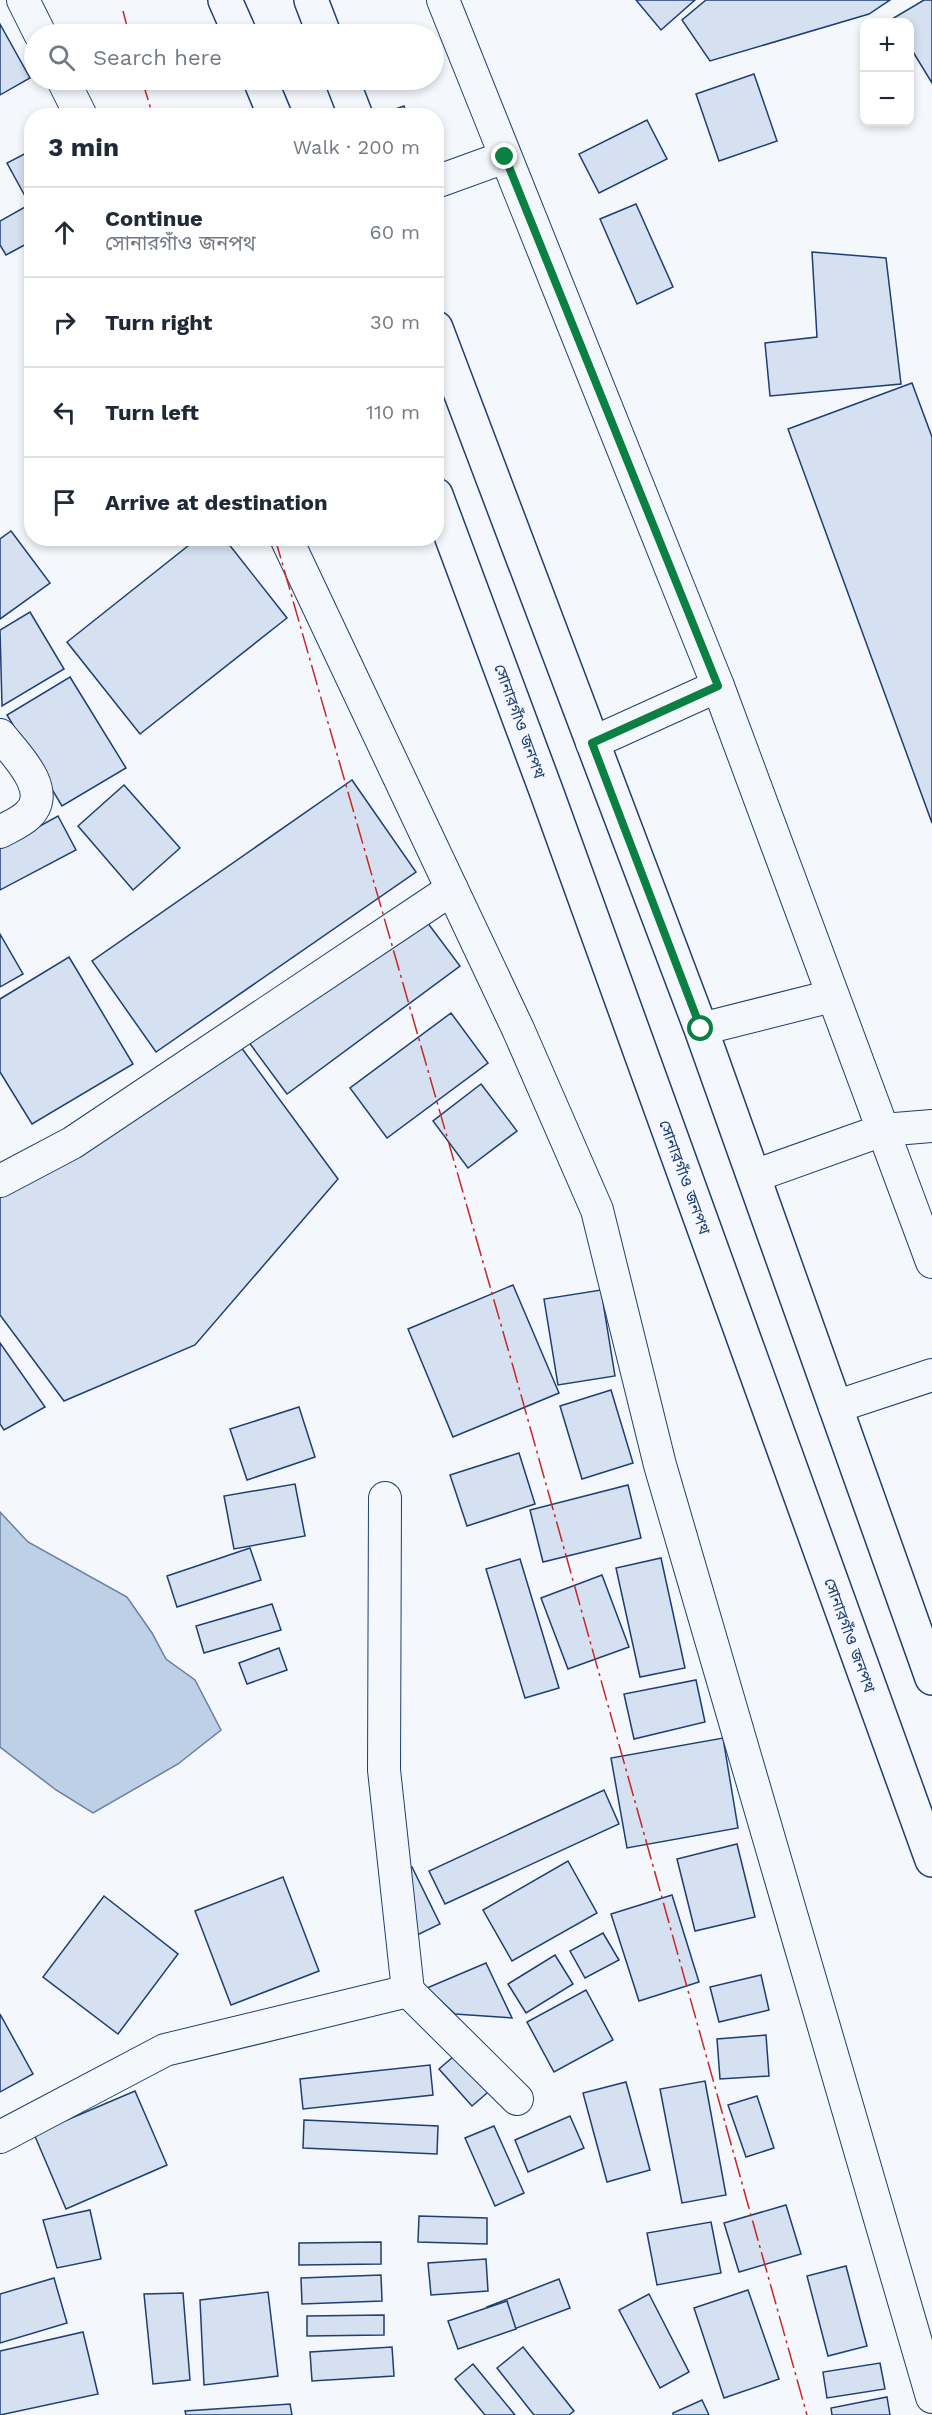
<!DOCTYPE html>
<html lang="en">
<head>
<meta charset="utf-8">
<style>
	:root { --surface:#fff; --page:#f2f2f3; --text:#1f2937; --muted:#747a83; --line:#e0e1e3 }
	body { margin:0; font-family:"Work Sans","Noto Sans Bengali",sans-serif; background:var(--page); color:var(--text) }
	.controls { position:absolute; right:18px; top:18px; display:grid; overflow:hidden; border-radius:12px; box-shadow:0 3px 9px #0003 }
	.controls button { width:54px; height:54px; display:grid; place-items:center; padding:0; border:0; border-bottom:2px solid var(--line); background:var(--surface); color:var(--text); font:30px sans-serif }
	.stop { position:absolute; width:18px; height:18px; margin:-14px; border:4px solid #0b8043; border-radius:50%; background:#fff }
	.stop.end { background:#0b8043; border-color:#fff; box-shadow:0 2px 6px #0008 }
	.list { margin:0; padding:0; list-style:none }
	h2 { display:flex; justify-content:space-between; align-items:center; height:78px; margin:0; padding:0 24px; font-size:26px }
	h2 small { font-size:20px; font-weight:400; color:var(--muted) }
	.list li { display:grid; grid-template-columns:39px 1fr auto; gap:18px; align-items:center; box-sizing:border-box; height:90px; padding:0 24px; border-top:2px solid var(--line) }
	.list b { display:block; font-size:22px; white-space:nowrap }
	.list p { margin:0; font-size:20px; white-space:nowrap; color:var(--muted) }
	.list em { font-size:20px; font-style:normal; color:var(--muted) }
	.icon { flex:none; width:33px; height:33px; fill:none; stroke:currentColor; stroke-width:2; stroke-linecap:round; stroke-linejoin:round }
	.map { position:relative; flex:none; width:932px; height:2415px; overflow:hidden }
	.search { position:absolute; background:var(--surface); box-shadow:0 3px 9px #0003; left:24px; top:24px; width:420px; height:66px; display:flex; align-items:center; gap:15px; box-sizing:border-box; padding:0 21px; border-radius:33px; color:var(--muted); font-size:22px }
	.panel { position:absolute; background:var(--surface); box-shadow:0 3px 9px #0003; left:24px; top:108px; width:420px; height:438px; border-radius:24px }
	.map>svg:first-child { display:block }
	.water { fill:#bed0e5; stroke:#687fa3; stroke-width:1.5 }
	.building { fill:#d5e0f0; stroke:#1d3f73; stroke-width:1.5 }
	.lines { fill:none; stroke-linecap:round; stroke-linejoin:round }
	.street-casing { stroke:#1d3f73; stroke-width:34 }
	.secondary-casing { stroke:#1d3f73; stroke-width:36 }
	.street { stroke:#f4f7fb; stroke-width:32 }
	.secondary { stroke:#f4f7fb; stroke-width:33 }
	.power { stroke:#c62828; stroke-width:1.5; stroke-dasharray:21 4.5 3 4.5; stroke-linecap:butt }
	.route { stroke:#0b8043; stroke-width:8 }
	.labels { text-anchor:middle; stroke-width:4.5; stroke-linejoin:round; paint-order:stroke }
	.street-label { font-size:16px; fill:#1d3f73; stroke:#f4f7fb }
</style>
</head>
<body>
<div class="map">
<svg width="932" height="2415" viewBox="0 0 932 2415">
	<rect width="100%" height="100%" fill="#f4f7fb"/>
	<polygon class="water" points="0,1512 28,1542 127,1597 152,1633 166,1659 195,1680 221,1730 178,1764 93,1813 56,1790 0,1747"/>
	<g class="building">
		<polygon points="636,0 695,0 661,30"/>
		<polygon points="706,0 890,0 869,14 710,61 682,20"/>
		<polygon points="924,0 932,0 932,83 910,47 910,22 894,22 892,19"/>
		<polygon points="0,24 30,78 0,95"/>
		<polygon points="754,74 777,141 719,161 696,94"/>
		<polygon points="404,106 407,116 376,116"/>
		<polygon points="647,120 667,159 599,193 579,154"/>
		<polygon points="32,150 32,192 25,196 7,163"/>
		<polygon points="32,203 32,241 6,255 0,245 0,221"/>
		<polygon points="636,204 673,287 637,304 600,219"/>
		<polygon points="812,252 886,258 901,384 770,396 765,343 817,337"/>
		<polygon points="912,383 932,437 932,823 788,429"/>
		<polygon points="11,531 50,583 0,619 0,539"/>
		<polygon points="198,538 224,538 287,618 140,734 67,642"/>
		<polygon points="30,612 64,669 2,706 0,630"/>
		<polygon points="70,677 126,768 62,806 7,715"/>
		<polygon points="352,780 416,872 156,1052 92,961"/>
		<polygon points="124,785 180,848 133,890 78,826"/>
		<polygon points="58,816 76,850 0,890 0,848"/>
		<polygon points="421,914 460,966 287,1094 248,1041"/>
		<polygon points="0,934 23,974 0,987"/>
		<polygon points="69,957 133,1064 32,1124 0,1072 0,999"/>
		<polygon points="451,1013 488,1063 387,1138 350,1088"/>
		<polygon points="235,1039 338,1179 195,1345 64,1401 0,1315 0,1196"/>
		<polygon points="481,1084 517,1131 468,1168 433,1121"/>
		<polygon points="513,1285 559,1393 453,1437 408,1329"/>
		<polygon points="601,1290 615,1376 558,1385 544,1299"/>
		<polygon points="0,1343 45,1407 4,1430 0,1424"/>
		<polygon points="611,1390 633,1463 582,1479 560,1406"/>
		<polygon points="299,1407 315,1457 247,1480 230,1429"/>
		<polygon points="519,1453 535,1504 467,1526 450,1475"/>
		<polygon points="295,1484 305,1536 234,1549 224,1496"/>
		<polygon points="628,1485 641,1538 543,1562 530,1510"/>
		<polygon points="250,1548 261,1580 177,1607 167,1576"/>
		<polygon points="661,1558 685,1668 640,1677 616,1568"/>
		<polygon points="520,1559 559,1688 525,1698 486,1569"/>
		<polygon points="602,1575 629,1647 568,1669 541,1598"/>
		<polygon points="272,1604 281,1630 204,1653 196,1626"/>
		<polygon points="279,1648 287,1670 247,1684 239,1663"/>
		<polygon points="696,1680 705,1722 634,1739 624,1694"/>
		<polygon points="723,1738 738,1828 627,1848 611,1758"/>
		<polygon points="604,1790 619,1824 445,1904 429,1871"/>
		<polygon points="737,1844 755,1917 695,1931 677,1859"/>
		<polygon points="568,1861 597,1913 512,1961 483,1910"/>
		<polygon points="412,1867 440,1924 413,1937 385,1879"/>
		<polygon points="283,1877 319,1971 231,2005 195,1911"/>
		<polygon points="672,1895 699,1982 639,2001 611,1914"/>
		<polygon points="104,1896 178,1954 118,2034 43,1977"/>
		<polygon points="603,1933 619,1960 585,1978 570,1951"/>
		<polygon points="555,1955 573,1984 526,2013 508,1984"/>
		<polygon points="486,1963 512,2018 455,2014 427,1988"/>
		<polygon points="761,1975 769,2010 719,2022 710,1987"/>
		<polygon points="586,1990 613,2040 554,2072 527,2022"/>
		<polygon points="0,2014 33,2074 0,2092"/>
		<polygon points="766,2035 769,2076 720,2079 717,2039"/>
		<polygon points="461,2050 494,2087 472,2106 439,2069"/>
		<polygon points="430,2065 433,2095 303,2109 300,2079"/>
		<polygon points="705,2081 726,2195 682,2203 660,2089"/>
		<polygon points="626,2082 650,2170 607,2182 583,2093"/>
		<polygon points="135,2091 167,2165 66,2209 34,2134"/>
		<polygon points="757,2096 774,2148 746,2157 728,2105"/>
		<polygon points="570,2116 584,2148 528,2172 515,2140"/>
		<polygon points="304,2120 438,2126 437,2154 303,2148"/>
		<polygon points="494,2126 524,2193 495,2206 465,2138"/>
		<polygon points="786,2205 801,2254 739,2272 724,2223"/>
		<polygon points="90,2210 101,2259 57,2268 43,2220"/>
		<polygon points="419,2216 487,2218 487,2244 418,2242"/>
		<polygon points="711,2222 721,2273 657,2285 647,2233"/>
		<polygon points="381,2242 381,2264 299,2265 299,2243"/>
		<polygon points="486,2259 488,2291 431,2295 428,2263"/>
		<polygon points="846,2266 867,2346 828,2356 807,2276"/>
		<polygon points="381,2275 382,2301 302,2304 301,2278"/>
		<polygon points="54,2278 67,2323 0,2343 0,2294"/>
		<polygon points="559,2279 570,2308 498,2335 487,2307"/>
		<polygon points="748,2290 779,2379 724,2398 694,2308"/>
		<polygon points="268,2292 278,2376 204,2385 200,2300"/>
		<polygon points="183,2293 190,2380 153,2384 144,2294"/>
		<polygon points="649,2294 689,2372 660,2388 619,2310"/>
		<polygon points="507,2301 516,2329 458,2349 448,2321"/>
		<polygon points="384,2315 384,2335 307,2336 307,2316"/>
		<polygon points="83,2332 98,2394 0,2415 0,2351"/>
		<polygon points="392,2347 394,2376 312,2381 310,2352"/>
		<polygon points="523,2347 574,2411 569,2415 534,2415 497,2368"/>
		<polygon points="880,2363 885,2389 827,2398 823,2372"/>
		<polygon points="473,2364 515,2415 485,2415 455,2379"/>
		<polygon points="887,2397 890,2415 832,2415 831,2408"/>
		<polygon points="702,2400 709,2415 673,2415 673,2413"/>
		<polygon points="290,2404 292,2415 186,2415 185,2411"/>
	</g>
	<g class="lines">
		<defs>
			<g id="street">
				<polyline points="23,0 40,34"/>
				<polyline points="443,0 718,686 932,1262"/>
				<polyline points="63,80 81,116"/>
				<polyline points="436,182 505,157"/>
				<polyline points="286,538 518,1029 597,1210 660,1465 932,2397"/>
				<path d="M 0,735 C 15,754 54,791 28,815 C 21,822 9,827 0,832"/>
				<polyline points="592,743 718,686"/>
				<polyline points="701,1029 832,996"/>
				<polyline points="754,1176 883,1130 932,1126"/>
				<polyline points="0,1181 72,1143 452,889"/>
				<polyline points="835,1407 932,1375"/>
				<polyline points="408,1991 517,2099"/>
				<polyline points="0,2137 165,2050 408,1991 384,1770 385,1498"/>
			</g>
			<g id="secondary">
				<polyline points="225,0 240,34"/>
				<polyline points="311,0 324,34"/>
				<polyline points="260,80 275,116"/>
				<polyline points="342,80 356,116"/>
				<polyline points="436,328 701,1029 932,1678"/>
				<polyline points="436,495 548,796 932,1860"/>
			</g>
		</defs>
		<use href="#street" class="street-casing"/>
		<use href="#secondary" class="secondary-casing"/>
		<use href="#street" class="street"/>
		<use href="#secondary" class="secondary"/>
		<g class="power">
			<polyline points="123,11 129,34"/>
			<polyline points="142,80 153,116"/>
			<polyline points="275,538 514,1370 807,2415"/>
		</g>
	</g>
	<g class="lines">
		<polyline class="route" points="505,157 718,686 592,743 701,1029"/>
	</g>
	<g class="labels">
		<g class="street-label">
			<text transform="translate(520 721) rotate(70)" y="6">সোনারগাঁও জনপথ</text>
			<text transform="translate(685 1177) rotate(70)" y="6">সোনারগাঁও জনপথ</text>
			<text transform="translate(850 1635) rotate(70)" y="6">সোনারগাঁও জনপথ</text>
		</g>
	</g>
</svg>
<div class="controls">
<button>+</button>
<button>−</button>
</div>
<div class="stop" style="left:701px;top:1029px"></div>
<div class="stop end" style="left:505px;top:157px"></div>
<div class="search"><svg class="icon" aria-label="search" viewBox="0 0 24 24"><circle cx="10" cy="10" r="6"/><path d="M15 15l6 6"/></svg>Search here</div>
<section class="panel">
<h2>3 min<small>Walk · 200 m</small></h2>
<ul class="list">
<li><svg class="icon" aria-label="ahead" viewBox="0 0 24 24"><path d="M12 20V5M6 11l6-6 6 6"/></svg><div><b>Continue</b><p>সোনারগাঁও জনপথ</p></div><em>60 m</em></li>
<li><svg class="icon" aria-label="right" viewBox="0 0 24 24"><path d="M7 20v-9h11M14 6l5 5-5 5"/></svg><div><b>Turn right</b></div><em>30 m</em></li>
<li><svg class="icon" aria-label="left" viewBox="0 0 24 24"><path d="M17 20v-9H6M10 6l-5 5 5 5"/></svg><div><b>Turn left</b></div><em>110 m</em></li>
<li><svg class="icon" aria-label="arrive" viewBox="0 0 24 24"><path d="M6 21V4h12l-3 4 3 4H6"/></svg><div><b>Arrive at destination</b></div></li>
</ul>
</section>
</div>
</body>
</html>
